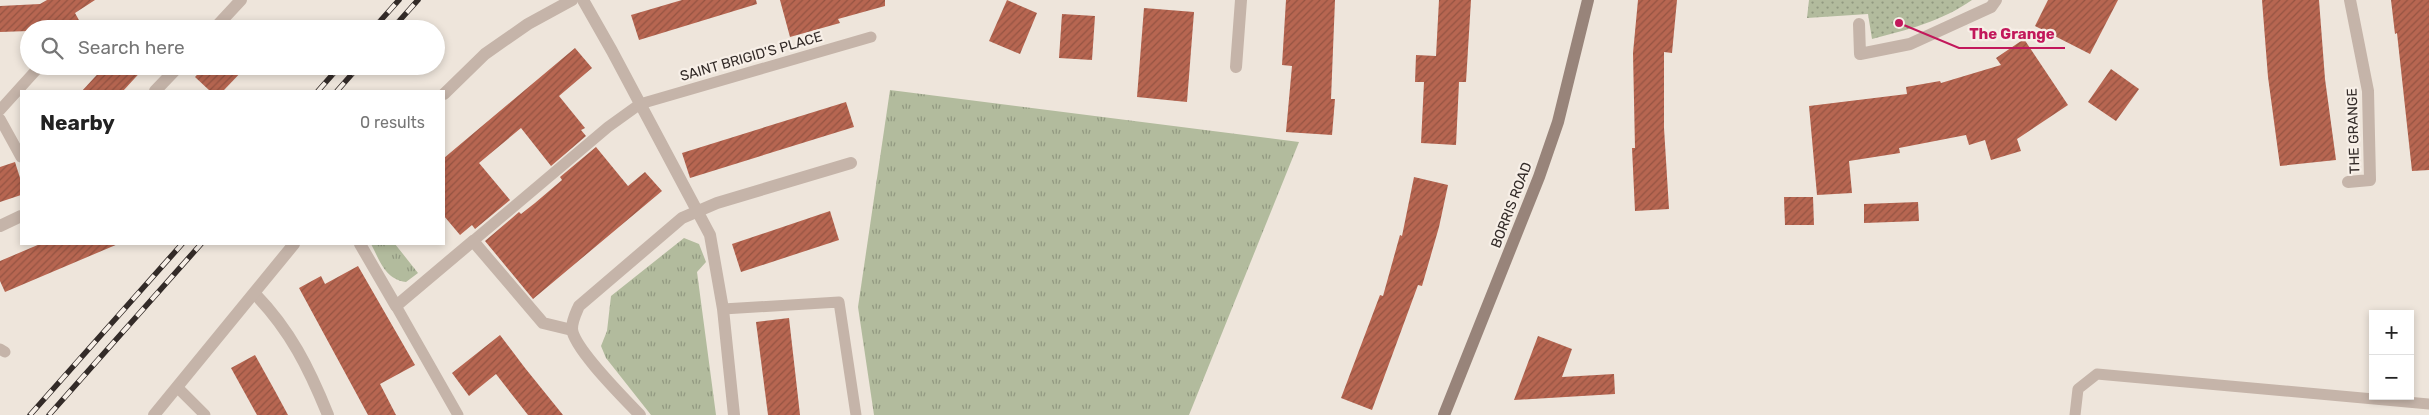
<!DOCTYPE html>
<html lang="en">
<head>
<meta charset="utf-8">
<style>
	:root { --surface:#fff; --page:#f2f2f2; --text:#222; --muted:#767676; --line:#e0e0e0 }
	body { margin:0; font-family:Rubik,sans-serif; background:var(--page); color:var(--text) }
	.controls { position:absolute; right:15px; bottom:15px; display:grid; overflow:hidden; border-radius:0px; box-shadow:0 2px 8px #0003 }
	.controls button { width:45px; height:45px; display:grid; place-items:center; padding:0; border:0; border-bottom:1px solid var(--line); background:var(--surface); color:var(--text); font:25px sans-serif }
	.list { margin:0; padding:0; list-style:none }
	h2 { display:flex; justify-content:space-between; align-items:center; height:65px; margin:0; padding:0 20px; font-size:21px }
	h2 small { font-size:16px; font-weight:400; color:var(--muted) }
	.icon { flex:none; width:28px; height:28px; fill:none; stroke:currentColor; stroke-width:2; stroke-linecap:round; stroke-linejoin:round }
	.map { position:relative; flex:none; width:2429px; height:415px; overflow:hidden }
	.search { position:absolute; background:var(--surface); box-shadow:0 2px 8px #0003; left:20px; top:20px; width:425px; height:55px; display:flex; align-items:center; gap:12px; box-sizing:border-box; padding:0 18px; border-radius:28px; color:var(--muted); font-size:19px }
	.panel { position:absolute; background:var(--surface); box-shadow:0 2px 8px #0003; left:20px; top:90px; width:425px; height:155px; border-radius:0px }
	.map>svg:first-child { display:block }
	.grass { fill:url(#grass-tufts) }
	.park { fill:url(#park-dots) }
	.building { fill:url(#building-hatch) }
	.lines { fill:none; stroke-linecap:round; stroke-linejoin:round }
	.lane { stroke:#c5b4a9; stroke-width:11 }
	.street { stroke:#c5b4a9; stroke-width:12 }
	.secondary { stroke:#98847a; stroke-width:12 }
	.rail-casing { stroke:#332b28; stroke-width:5.5 }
	.rail { stroke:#f7efe7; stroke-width:4; stroke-dasharray:11; stroke-linecap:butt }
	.labels { text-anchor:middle; stroke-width:4.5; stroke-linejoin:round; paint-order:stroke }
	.street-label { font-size:14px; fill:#332b28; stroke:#f7efe7 }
	.leader { fill:none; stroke:#c2185b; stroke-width:2 }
	.callout-dot { fill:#c2185b; stroke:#f7efe7; stroke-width:2 }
	.callout-label { font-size:15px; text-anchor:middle; font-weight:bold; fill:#c2185b; stroke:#f7efe7; stroke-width:4.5; stroke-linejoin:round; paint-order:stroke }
</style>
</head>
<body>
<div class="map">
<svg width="2429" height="415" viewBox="0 0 2429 415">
	<defs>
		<pattern id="grass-tufts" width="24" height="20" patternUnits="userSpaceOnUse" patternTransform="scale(1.25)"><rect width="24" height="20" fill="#b2bb9d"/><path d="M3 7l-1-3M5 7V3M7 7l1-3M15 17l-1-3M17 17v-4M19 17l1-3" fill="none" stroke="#919880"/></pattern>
		<pattern id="park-dots" width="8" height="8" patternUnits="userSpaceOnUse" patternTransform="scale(1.25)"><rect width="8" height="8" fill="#b2bb9d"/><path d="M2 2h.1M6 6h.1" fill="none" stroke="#919880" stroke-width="1.8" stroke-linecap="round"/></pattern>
		<pattern id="building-hatch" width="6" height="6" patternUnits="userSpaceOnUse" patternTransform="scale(1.25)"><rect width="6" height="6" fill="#b76651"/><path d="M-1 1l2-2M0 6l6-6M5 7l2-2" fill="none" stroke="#955443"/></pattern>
	</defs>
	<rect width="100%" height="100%" fill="#eee5db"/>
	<g class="grass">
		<polygon points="890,90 1299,142 1189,415 874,415 858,307"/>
		<polygon points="684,238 699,244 706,262 697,272 716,415 651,415 606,358 601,346 607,331 611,296"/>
		<path d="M 371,244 L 395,244 L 418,273 L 406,282 C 385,279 380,261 371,244 Z"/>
	</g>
	<path class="park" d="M 1809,0 L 1972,0 C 1942,21 1907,30 1872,39 L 1868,14 L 1807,18 Z"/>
	<g class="building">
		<polygon points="47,0 95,0 75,13 80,22 68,29 29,29 29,31 0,32 0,6 40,4"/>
		<polygon points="682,0 756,0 757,4 639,40 631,15"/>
		<polygon points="780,0 885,0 885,6 838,19 840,23 790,37"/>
		<polygon points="1007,0 1037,13 1020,54 989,41"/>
		<polygon points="1286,0 1335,0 1331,99 1335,99 1332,135 1286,132 1292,66 1282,65"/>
		<polygon points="1439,0 1471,0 1466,82 1459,82 1456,145 1421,143 1424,82 1415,82 1416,55 1436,56"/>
		<polygon points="1638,0 1677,0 1672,53 1664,52 1664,128 1669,209 1635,211 1632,148 1635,148 1633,53"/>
		<polygon points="2048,0 2118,0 2090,54 2035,26"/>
		<polygon points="2262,0 2319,0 2325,79 2336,160 2280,166 2268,77"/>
		<polygon points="2391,0 2429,0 2429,170 2412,171 2397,33 2395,34"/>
		<polygon points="1144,8 1194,12 1187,102 1137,97"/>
		<polygon points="1062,14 1095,16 1092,60 1059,58"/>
		<polygon points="2024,39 2068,105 2017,139 2021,151 1991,160 1985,140 1969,145 1966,135 1899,148 1900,153 1849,161 1852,193 1817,195 1809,106 1907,94 1906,87 1940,81 1941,83 2001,65 1996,58"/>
		<polygon points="575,48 592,68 559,96 585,128 581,130 586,136 551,166 521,128 479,163 510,200 475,229 472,225 460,235 444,216 444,158"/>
		<polygon points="105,66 146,66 123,91 82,91"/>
		<polygon points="205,66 247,66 223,91 210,91 195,77"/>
		<polygon points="2111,69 2139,89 2116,121 2088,102"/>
		<polygon points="846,102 854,127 690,178 682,153"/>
		<polygon points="596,147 628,186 645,172 662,191 533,299 485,241 519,212 521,214 535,203 562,180 560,177"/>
		<polygon points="15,162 21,181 21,195 0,202 0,167"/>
		<polygon points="1414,177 1448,185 1439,227 1422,286 1418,285 1372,410 1341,398 1380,295 1383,296 1400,235 1402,236"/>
		<polygon points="1784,197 1813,197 1814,225 1785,225"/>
		<polygon points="1918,202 1919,221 1864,223 1864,204"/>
		<polygon points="830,211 839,240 741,272 732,244"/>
		<polygon points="40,244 118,244 5,292 0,281 0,261"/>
		<polygon points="358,266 415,365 380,384 396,415 368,415 299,288 321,276 325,284"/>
		<polygon points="789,318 800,415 768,415 756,322"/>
		<polygon points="500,335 525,368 563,415 528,415 496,374 469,396 452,373"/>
		<polygon points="1538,336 1572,349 1562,377 1614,374 1615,394 1514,400"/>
		<polygon points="255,355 275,391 288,415 257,415 231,368"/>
	</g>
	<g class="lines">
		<g class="lane">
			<polyline points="0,110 38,68"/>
			<polyline points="0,119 21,157"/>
			<polyline points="473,241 608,127 640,104 871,37"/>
			<polyline points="396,306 458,415"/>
			<polyline points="723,309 839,302 856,415"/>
			<polyline points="0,349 5,352"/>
			<polyline points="177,387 205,415"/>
			<polyline points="2075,415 2078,389 2097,374 2429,404"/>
		</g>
		<g class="street">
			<polyline points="583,0 612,51 710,235 723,309 734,415"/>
			<polyline points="1859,24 1860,54 1910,44 1991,7 1996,0"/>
			<polyline points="214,29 241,0"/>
			<polyline points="1236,67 1241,0"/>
			<polyline points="155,91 179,66"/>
			<polyline points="444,94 485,54 528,24 572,0"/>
			<polyline points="2348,182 2370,180 2368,91 2350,0"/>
			<polyline points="0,226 21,216"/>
			<polyline points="360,244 396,306 473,241 543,323 572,330"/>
			<path d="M 255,294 C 290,330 309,368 328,415"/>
			<polyline points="154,415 294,244"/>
			<path d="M 640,415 C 624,398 574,349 572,329 C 572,320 576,313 579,306 L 682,218 L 717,203 L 851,163"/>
		</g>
		<polyline class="secondary" points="1444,415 1539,177 1558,122 1588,0"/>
		<defs>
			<g id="rail">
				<polyline points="373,29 399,0"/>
				<polyline points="392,29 418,0"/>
				<polyline points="318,91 340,66"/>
				<polyline points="337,91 359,66"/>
				<polyline points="30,415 182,244"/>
				<polyline points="49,415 201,244"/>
			</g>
		</defs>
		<use href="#rail" class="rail-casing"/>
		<use href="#rail" class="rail"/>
	</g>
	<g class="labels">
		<g class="street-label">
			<text transform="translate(751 56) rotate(-16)" y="5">SAINT BRIGID'S PLACE</text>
			<text transform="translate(2353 131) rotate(-92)" y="5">THE GRANGE</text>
			<text transform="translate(1511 205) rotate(-69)" y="5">BORRIS ROAD</text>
		</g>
	</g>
	<path class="leader" d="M1899 23L1959 48H2065"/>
	<circle class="callout-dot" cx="1899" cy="23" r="5"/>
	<g class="callout-label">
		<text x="2012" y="39">The Grange</text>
	</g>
</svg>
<div class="controls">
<button>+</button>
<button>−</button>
</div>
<div class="search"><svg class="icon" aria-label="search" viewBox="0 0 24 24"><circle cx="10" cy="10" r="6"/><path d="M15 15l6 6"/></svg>Search here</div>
<section class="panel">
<h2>Nearby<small>0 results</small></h2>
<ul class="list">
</ul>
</section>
</div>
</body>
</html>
